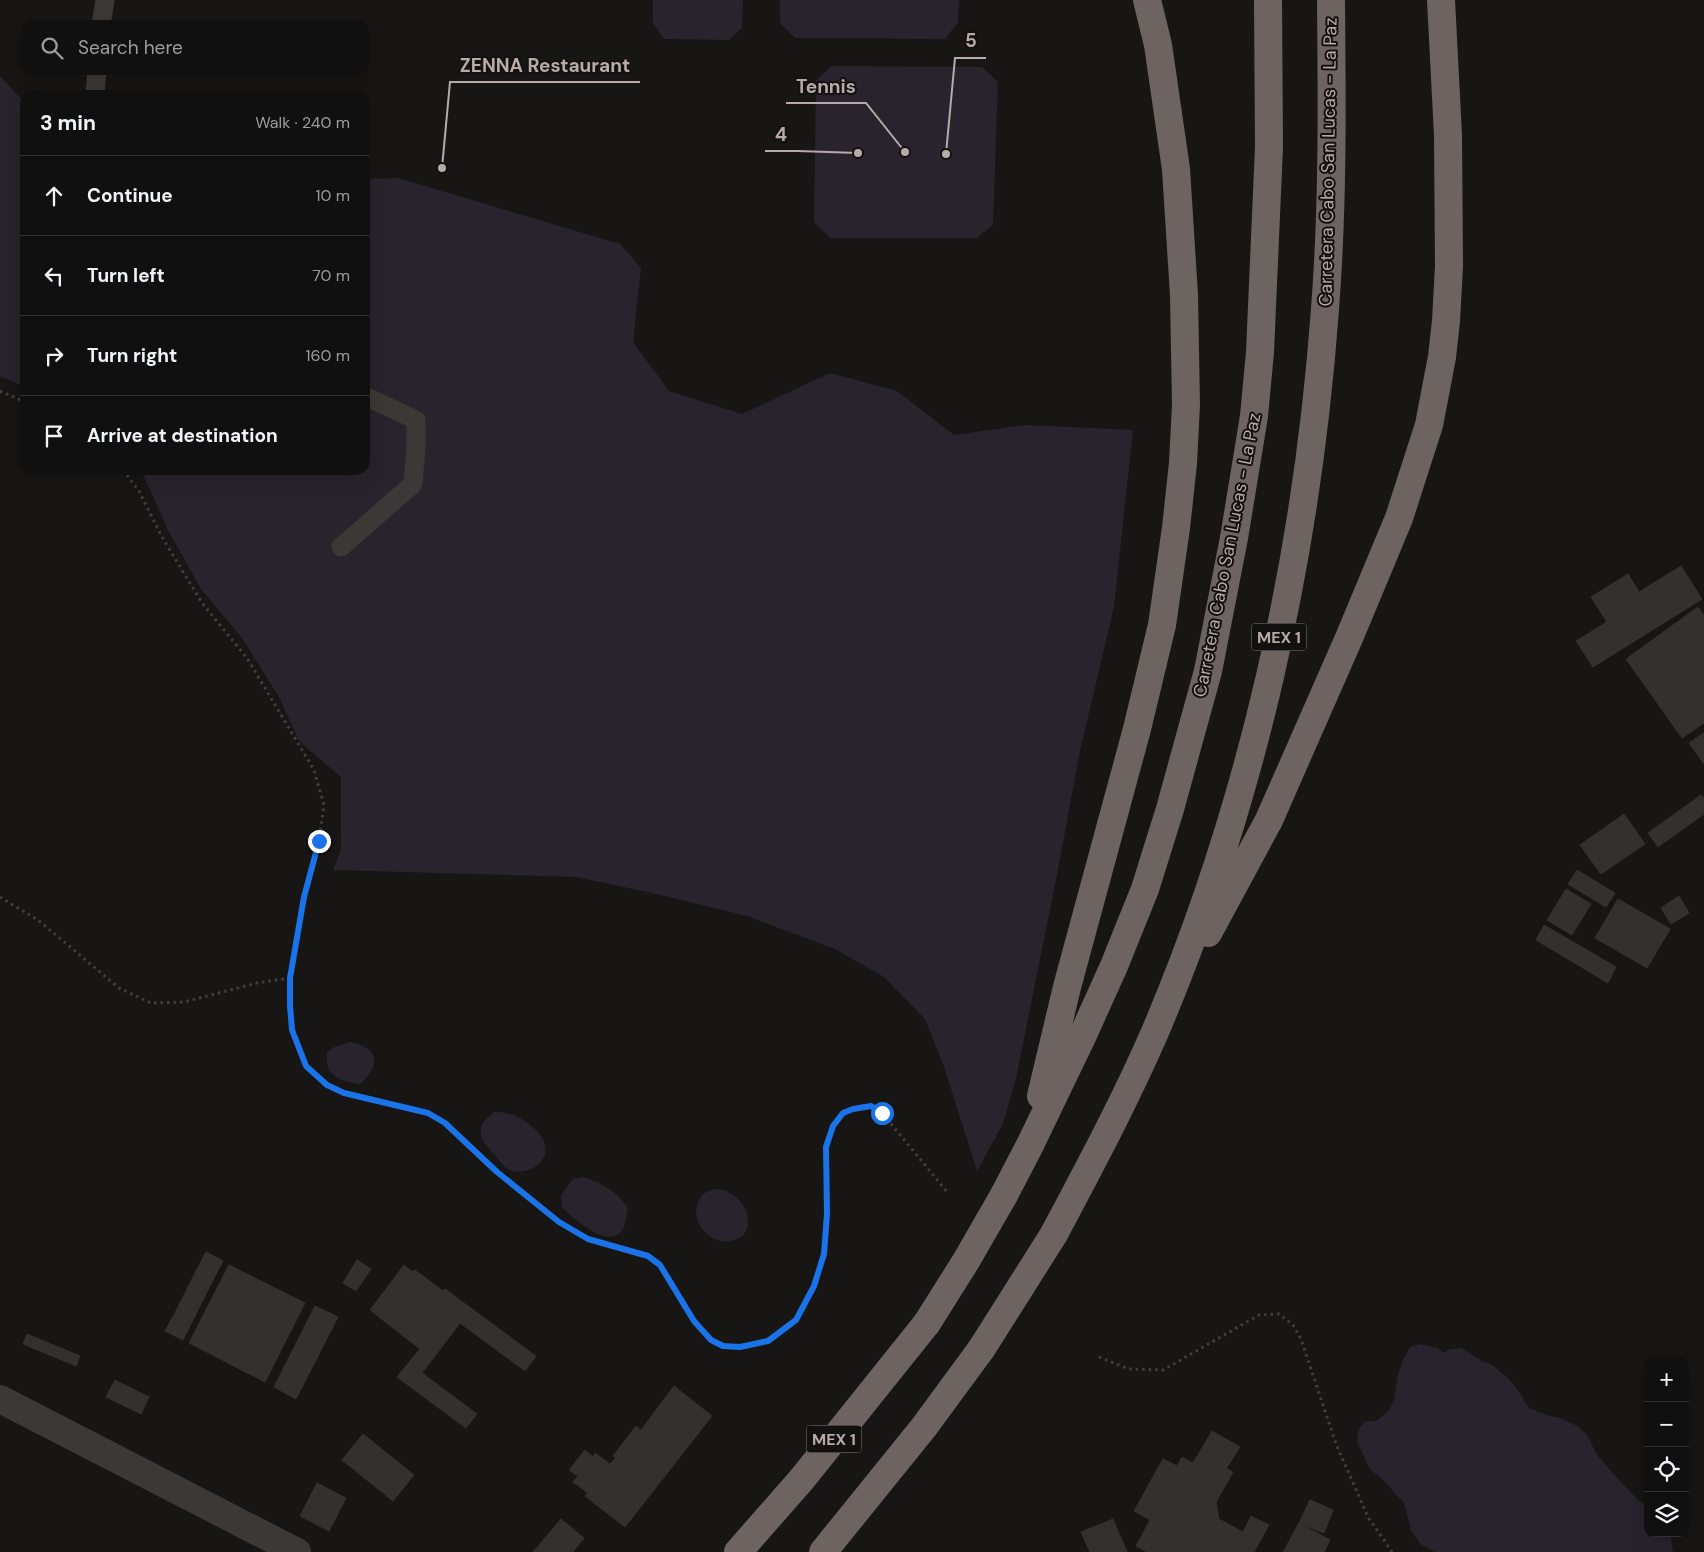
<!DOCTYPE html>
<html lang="en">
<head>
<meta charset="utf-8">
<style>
	:root { --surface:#111010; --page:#1e1e1e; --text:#f1f3f6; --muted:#9c9d9f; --line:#303030 }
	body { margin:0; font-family:"DM Sans",sans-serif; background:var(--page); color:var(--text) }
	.controls { position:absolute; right:15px; bottom:15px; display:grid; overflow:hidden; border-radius:10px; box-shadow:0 5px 20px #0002 }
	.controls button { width:45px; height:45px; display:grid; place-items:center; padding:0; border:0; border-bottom:1px solid var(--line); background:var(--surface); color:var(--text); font:25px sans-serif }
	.stop { position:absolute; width:15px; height:15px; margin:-11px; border:4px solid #1a73e8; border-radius:50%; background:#fff }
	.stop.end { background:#1a73e8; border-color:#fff; box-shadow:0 1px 5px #0008 }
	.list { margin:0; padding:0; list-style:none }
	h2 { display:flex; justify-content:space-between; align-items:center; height:65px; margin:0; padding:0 20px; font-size:21px }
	h2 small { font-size:16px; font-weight:400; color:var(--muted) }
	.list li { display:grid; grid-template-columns:32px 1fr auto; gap:15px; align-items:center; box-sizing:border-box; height:80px; padding:0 20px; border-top:1px solid var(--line) }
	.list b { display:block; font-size:19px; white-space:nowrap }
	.list em { font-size:16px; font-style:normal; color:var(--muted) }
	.icon { flex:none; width:28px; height:28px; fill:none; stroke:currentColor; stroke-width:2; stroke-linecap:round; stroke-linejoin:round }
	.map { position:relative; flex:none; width:1704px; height:1552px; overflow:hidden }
	.search { position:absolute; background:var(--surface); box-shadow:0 5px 20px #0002; left:20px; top:20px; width:350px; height:55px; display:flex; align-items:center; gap:12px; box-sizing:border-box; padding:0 18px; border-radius:15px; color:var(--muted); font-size:19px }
	.panel { position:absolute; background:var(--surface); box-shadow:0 5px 20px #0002; left:20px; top:90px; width:350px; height:385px; border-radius:15px }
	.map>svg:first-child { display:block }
	.green { fill:#28232c }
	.building { fill:#333130; stroke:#33312f }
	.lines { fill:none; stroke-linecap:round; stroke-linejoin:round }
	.path { stroke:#433d3c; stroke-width:3; stroke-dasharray:2.5 4; stroke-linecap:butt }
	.lane { stroke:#3c3836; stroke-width:19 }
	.street { stroke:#3c3836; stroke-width:28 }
	.highway { stroke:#6d6462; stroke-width:28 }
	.highway-bridge { stroke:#6d6462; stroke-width:28 }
	.route { stroke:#1a73e8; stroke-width:6 }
	.labels { text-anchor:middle; stroke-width:4; stroke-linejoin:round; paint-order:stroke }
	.shield { fill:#121110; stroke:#867c7a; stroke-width:1 }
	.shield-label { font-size:16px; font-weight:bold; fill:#b7aaa7 }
	.street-label { font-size:18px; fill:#b7aaa7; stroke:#121110 }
	.leader { fill:none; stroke:#b7aaa7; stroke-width:2 }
	.callout-dot { fill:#b7aaa7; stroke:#121110; stroke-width:2 }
	.callout-label { font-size:19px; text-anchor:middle; font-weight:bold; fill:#b7aaa7; stroke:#121110; stroke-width:4; stroke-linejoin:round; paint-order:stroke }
</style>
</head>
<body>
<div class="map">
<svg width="1704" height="1552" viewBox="0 0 1704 1552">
	<rect width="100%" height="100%" fill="#171615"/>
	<g class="green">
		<polygon points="653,0 743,0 742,28 729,40 664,39 653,23"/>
		<polygon points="780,0 959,0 958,22 945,39 795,38 780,23"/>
		<polygon points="832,66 982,67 998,82 993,225 976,238 830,238 814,222 816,80"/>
		<polygon points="0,76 25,103 25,387 0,376"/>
		<polygon points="398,178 620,244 641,268 633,342 669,391 742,414 830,373 897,391 954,435 1026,425 1133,430 1114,607 1080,751 1057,875 1016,1078 1003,1124 977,1171 944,1067 925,1019 884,977 835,949 747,916 648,892 576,877 333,870 341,849 341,777 299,741 279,697 242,638 201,589 168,530 141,470 365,470 365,179"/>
		<path d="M 350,1042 C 380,1048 381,1065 360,1084 C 340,1081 324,1076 327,1053 L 334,1047 Z"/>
		<path d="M 494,1112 C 498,1112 502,1112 506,1113 C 525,1116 559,1142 540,1163 C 532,1171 515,1176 505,1167 C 501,1164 497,1157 493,1153 C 487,1146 480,1140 481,1130 C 481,1122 489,1117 494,1112 Z"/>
		<path d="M 584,1177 C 601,1183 618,1192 628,1208 C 626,1214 626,1222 624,1227 C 611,1254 574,1218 562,1208 L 561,1195 L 573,1179 Z"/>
		<path d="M 716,1189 C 733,1189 750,1207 748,1225 C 747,1231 743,1237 737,1239 C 712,1250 686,1220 700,1198 C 703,1192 711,1190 716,1189 Z"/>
		<polygon points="1419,1344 1437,1348 1443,1353 1450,1349 1461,1348 1484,1362 1491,1364 1508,1378 1515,1386 1529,1408 1549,1416 1561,1418 1579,1427 1587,1435 1597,1455 1610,1470 1639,1501 1648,1507 1648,1533 1670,1533 1673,1552 1435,1552 1420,1544 1411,1530 1404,1503 1383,1480 1370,1469 1357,1442 1358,1430 1365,1422 1378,1420 1389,1410 1394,1400 1398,1374 1403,1360 1410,1347"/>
	</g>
	<g class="building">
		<polygon points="1681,566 1702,599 1593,667 1576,641 1607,622 1591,597 1628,574 1639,592"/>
		<polygon points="1698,607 1704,616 1704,723 1682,738 1626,659"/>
		<polygon points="1704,733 1704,764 1689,743"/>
		<polygon points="1701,795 1704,798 1704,814 1658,847 1648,833"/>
		<polygon points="1624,814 1645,844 1601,874 1580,845"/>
		<polygon points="1577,870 1615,893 1606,907 1568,884"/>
		<polygon points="1566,889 1591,904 1572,935 1547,920"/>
		<polygon points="1679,896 1689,913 1671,924 1661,908"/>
		<polygon points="1618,899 1670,929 1647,968 1595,938"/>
		<polygon points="1544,925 1616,967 1608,983 1536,940"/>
		<polygon points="206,1252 223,1261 211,1284 194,1275"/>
		<polygon points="357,1260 371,1269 356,1291 343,1283"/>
		<polygon points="229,1265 305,1303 265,1382 189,1343"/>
		<polygon points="404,1265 413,1272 415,1270 443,1291 445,1289 536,1356 525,1371 460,1323 422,1373 477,1414 466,1428 397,1377 420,1349 370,1310"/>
		<polygon points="194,1275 211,1284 194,1318 177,1309"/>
		<polygon points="315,1306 338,1317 296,1399 274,1387"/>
		<polygon points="177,1309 194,1318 183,1340 165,1331"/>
		<polygon points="27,1334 80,1356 76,1366 23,1344"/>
		<polygon points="115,1380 149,1397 141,1414 106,1397"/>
		<polygon points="674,1386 712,1416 625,1527 585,1496 588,1493 573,1482 578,1476 569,1470 585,1450 593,1457 595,1453 610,1464 616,1458 613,1456 636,1426 641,1430"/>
		<polygon points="1212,1431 1240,1447 1226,1469 1199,1453"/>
		<polygon points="363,1434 414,1475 393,1501 342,1460"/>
		<polygon points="1199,1453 1233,1472 1216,1502 1219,1519 1243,1532 1251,1516 1269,1525 1254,1552 1147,1552 1136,1546 1150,1520 1134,1511 1163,1459 1177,1466 1182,1457 1193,1463"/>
		<polygon points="317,1483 346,1498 329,1531 300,1516"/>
		<polygon points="1310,1500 1333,1510 1324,1533 1299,1523"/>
		<polygon points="561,1519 584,1538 573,1552 533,1552"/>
		<polygon points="1113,1519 1127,1552 1090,1552 1081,1532"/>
		<polygon points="1299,1523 1330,1540 1324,1552 1283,1552"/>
	</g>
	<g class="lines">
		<g class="path">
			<polyline points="0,391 25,402"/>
			<polyline points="123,470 139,491 162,537 202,603 247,658 314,770 324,805 319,841 304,897 290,978 290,1005 292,1029 306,1066 327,1085 344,1093 428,1113 445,1123 497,1172 559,1222 588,1239 647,1256 660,1265 694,1321 711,1340 723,1346 740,1347 769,1341 796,1320 814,1286 823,1254 827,1214 826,1147 833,1126 843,1113 853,1109 871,1106 882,1113 948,1193"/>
			<polyline points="0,897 38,920 119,988 151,1003 184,1002 257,983 290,978"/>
			<polyline points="1099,1357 1129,1369 1163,1370 1259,1315 1279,1314 1293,1325 1301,1339 1336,1444 1368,1517 1392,1552"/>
		</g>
		<g class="lane">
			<polyline points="101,25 105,0"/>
			<polyline points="95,95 97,70"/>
			<polyline points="341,547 413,484 416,447 416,420 365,396"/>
		</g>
		<polyline class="street" points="0,1399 297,1552"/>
		<g class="highway">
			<polyline points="1208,933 1269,820 1349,638 1399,518 1429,425 1442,357 1446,321 1449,266 1448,135 1441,0"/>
			<polyline points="1041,1096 1067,987 1137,729 1162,625 1176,528 1183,463 1186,405 1184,295 1176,169 1158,45 1147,0"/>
			<polyline points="1004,1195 1030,1145 1082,1037 1114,966 1145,889 1170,809 1208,671 1234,538 1254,416 1260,352 1269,147 1268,0"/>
			<path d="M 1054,1234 C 1089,1168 1125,1101 1155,1032 C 1252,804 1307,557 1325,309 C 1333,206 1332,103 1331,0"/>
			<polyline points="738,1552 802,1479 927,1323"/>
			<polyline points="823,1552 924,1427 982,1348"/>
		</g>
		<g class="highway-bridge">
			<polyline points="927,1323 966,1261 1004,1195"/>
			<polyline points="982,1348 1054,1234"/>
		</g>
	</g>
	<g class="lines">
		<polyline class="route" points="319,841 304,897 290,978 290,1006 292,1030 306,1066 327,1085 344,1093 428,1113 445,1123 497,1172 559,1222 588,1239 648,1256 660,1265 694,1321 711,1340 723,1346 740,1347 768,1341 796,1320 814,1286 824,1254 827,1214 826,1147 833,1126 843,1113 853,1109 871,1106 882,1113"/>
	</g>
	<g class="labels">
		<g class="shield">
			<rect x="1251.5" y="623.5" width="55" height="27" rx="4"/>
			<rect x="806.5" y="1425.5" width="55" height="27" rx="4"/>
		</g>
		<g class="shield-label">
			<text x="1279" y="643">MEX 1</text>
			<text x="834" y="1445">MEX 1</text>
		</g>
		<g class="street-label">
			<text transform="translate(1328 162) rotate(-89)" y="6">Carretera Cabo San Lucas - La Paz</text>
			<text transform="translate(1227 555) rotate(-79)" y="6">Carretera Cabo San Lucas - La Paz</text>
		</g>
	</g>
	<path class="leader" d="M946 154L955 58H986M442 168L450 82H640M905 152L866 103H786M858 153L798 151H765"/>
	<g class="callout-dot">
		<circle cx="946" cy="154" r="5"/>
		<circle cx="442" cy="168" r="5"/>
		<circle cx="905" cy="152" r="5"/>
		<circle cx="858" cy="153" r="5"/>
	</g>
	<g class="callout-label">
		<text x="971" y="47">5</text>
		<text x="545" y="72">ZENNA Restaurant</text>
		<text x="826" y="93">Tennis</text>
		<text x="781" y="141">4</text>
	</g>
</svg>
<div class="controls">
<button>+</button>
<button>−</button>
<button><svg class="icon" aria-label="locate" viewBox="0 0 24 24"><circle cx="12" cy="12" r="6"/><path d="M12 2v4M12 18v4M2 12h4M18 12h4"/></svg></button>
<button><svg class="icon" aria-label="layers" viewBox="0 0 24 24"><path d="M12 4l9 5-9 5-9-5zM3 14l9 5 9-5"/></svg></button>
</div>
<div class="stop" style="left:882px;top:1113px"></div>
<div class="stop end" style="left:319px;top:841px"></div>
<div class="search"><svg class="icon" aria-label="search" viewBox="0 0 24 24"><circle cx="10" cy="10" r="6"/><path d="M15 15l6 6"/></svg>Search here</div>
<section class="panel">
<h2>3 min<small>Walk · 240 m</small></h2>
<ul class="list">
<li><svg class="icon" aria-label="ahead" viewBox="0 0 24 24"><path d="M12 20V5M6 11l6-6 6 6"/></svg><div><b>Continue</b></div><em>10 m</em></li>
<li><svg class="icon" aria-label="left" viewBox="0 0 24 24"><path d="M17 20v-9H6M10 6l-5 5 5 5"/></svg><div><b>Turn left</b></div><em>70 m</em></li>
<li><svg class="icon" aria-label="right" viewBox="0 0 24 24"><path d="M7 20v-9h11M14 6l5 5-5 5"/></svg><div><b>Turn right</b></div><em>160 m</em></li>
<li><svg class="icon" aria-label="arrive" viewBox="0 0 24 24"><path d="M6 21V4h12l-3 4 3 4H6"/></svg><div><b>Arrive at destination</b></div></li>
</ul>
</section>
</div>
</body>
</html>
